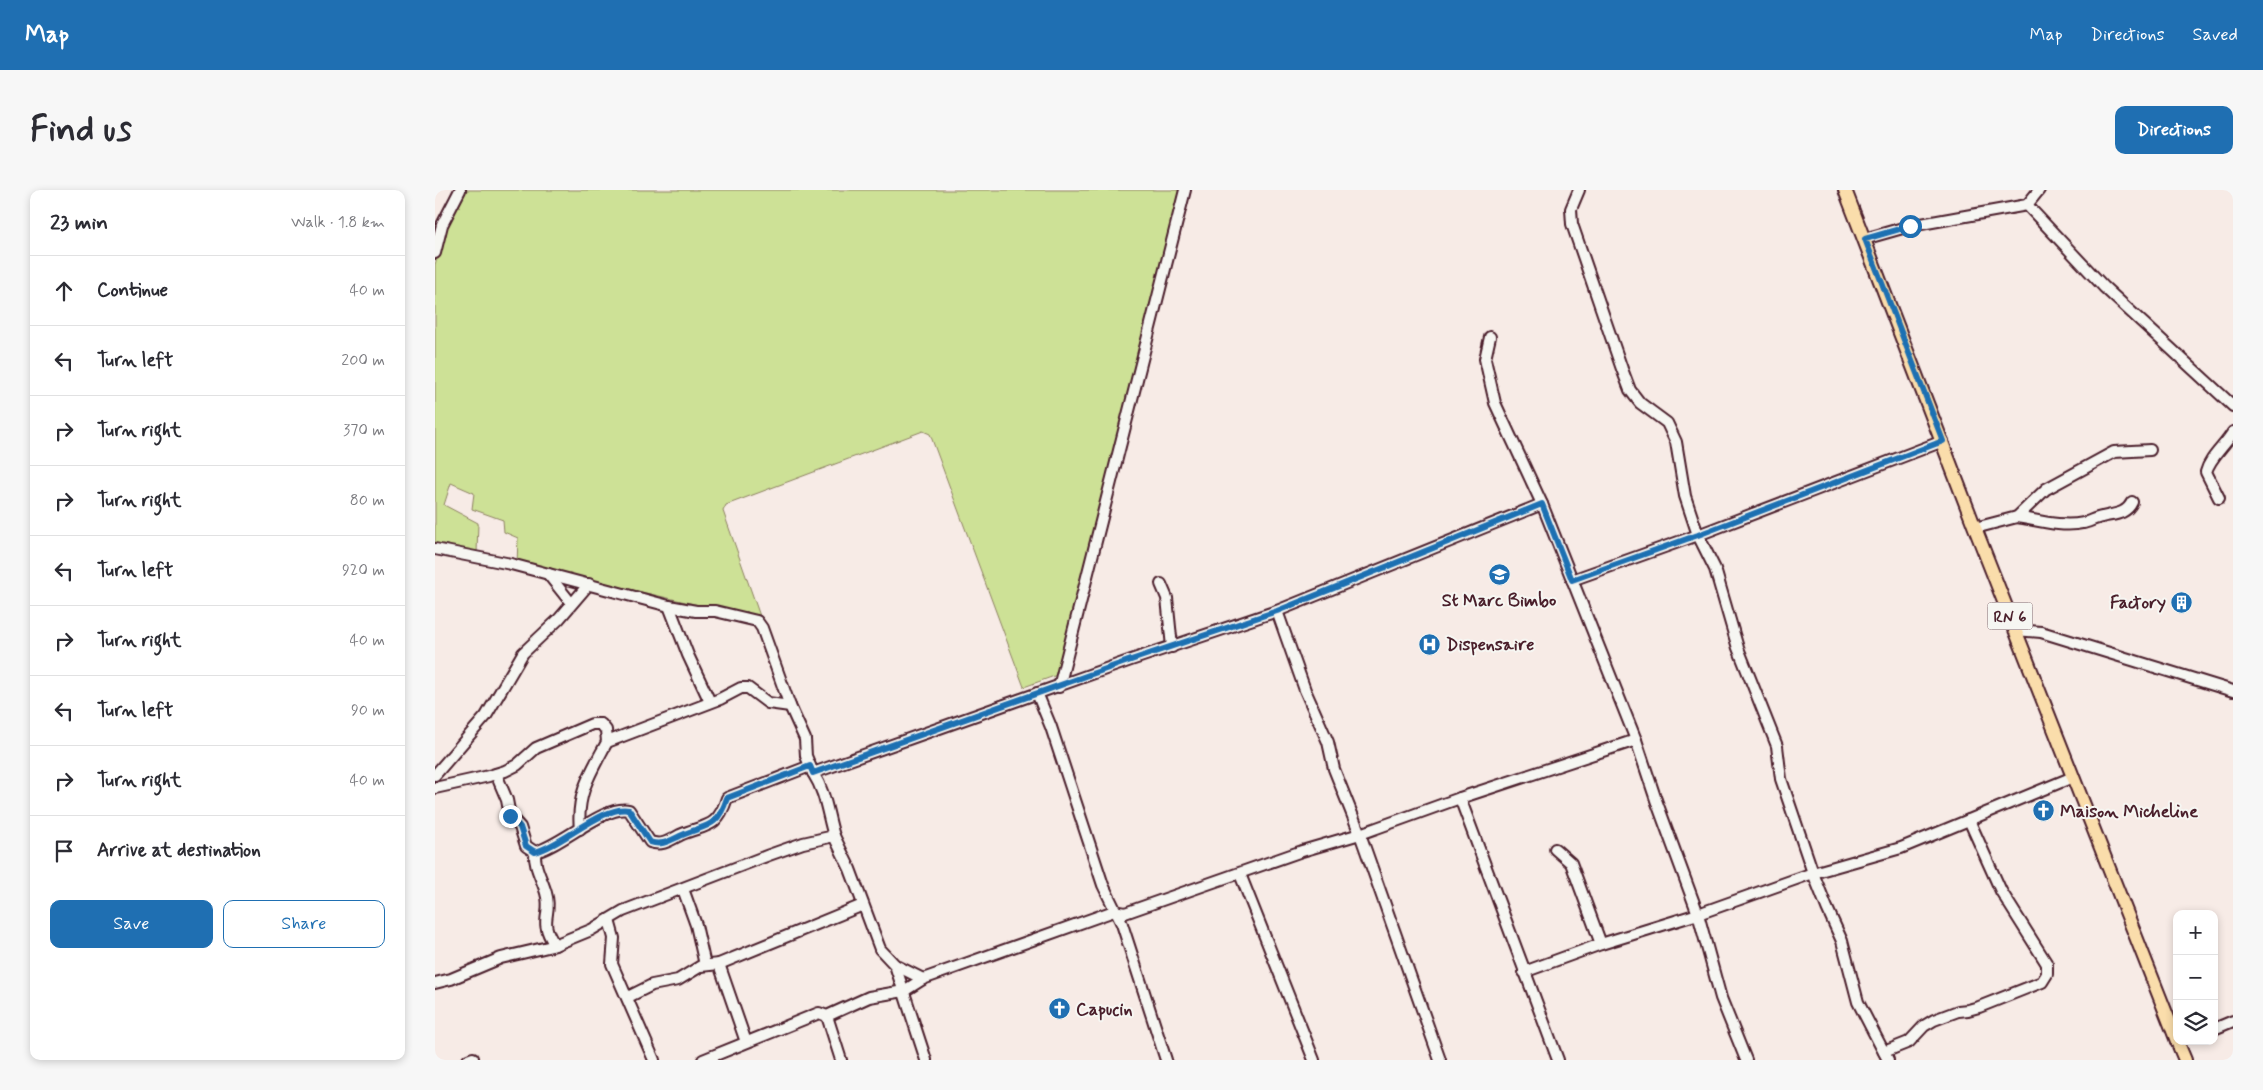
<!DOCTYPE html>
<html lang="en">
<head>
<meta charset="utf-8">
<style>
	:root { --surface:#fff; --page:#f7f7f7; --text:#2b2b33; --muted:#7c7c81; --line:#e1e1e2; --accent:#1f6fb2 }
	body { margin:0; font-family:Mynerve,sans-serif; background:var(--page); color:var(--text) }
	.controls { position:absolute; right:15px; bottom:15px; display:grid; overflow:hidden; border-radius:10px; box-shadow:0 2px 8px #0003 }
	.controls button { width:45px; height:45px; display:grid; place-items:center; padding:0; border:0; border-bottom:1px solid var(--line); background:var(--surface); color:var(--text); font:25px sans-serif }
	.stop { position:absolute; width:15px; height:15px; margin:-11px; border:4px solid #1f6fb2; border-radius:50%; background:#fff }
	.stop.end { background:#1f6fb2; border-color:#fff; box-shadow:0 1px 5px #0008 }
	.list { margin:0; padding:0; list-style:none }
	h2 { display:flex; justify-content:space-between; align-items:center; height:65px; margin:0; padding:0 20px; font-size:21px }
	h2 small { font-size:16px; font-weight:400; color:var(--muted) }
	.list li { display:grid; grid-template-columns:32px 1fr auto; gap:15px; align-items:center; box-sizing:border-box; height:70px; padding:0 20px; border-top:1px solid var(--line) }
	.list b { display:block; font-size:19px; white-space:nowrap }
	.list em { font-size:16px; font-style:normal; color:var(--muted) }
	.actions { display:flex; gap:10px; padding:15px 20px }
	.actions a { flex:1; padding:11px 0; border:1px solid var(--accent); border-radius:10px; text-align:center; font-size:18px; color:var(--accent) }
	.actions .main { background:var(--accent); color:#fff }
	.icon { flex:none; width:28px; height:28px; fill:none; stroke:currentColor; stroke-width:2; stroke-linecap:round; stroke-linejoin:round }
	.map { position:relative; flex:none; width:1798px; height:870px; overflow:hidden; border-radius:10px }
	header { display:flex; align-items:center; gap:30px; box-sizing:border-box; height:70px; padding:0 25px; background:var(--accent); color:#fff }
	header strong { font-size:24px }
	nav { display:flex; gap:28px; margin-inline-start:auto; font-size:18px }
	.intro { display:flex; align-items:center; justify-content:space-between; box-sizing:border-box; height:120px; padding:0 30px }
	h1 { margin:0; font-size:35px }
	.button { padding:12px 22px; border-radius:10px; background:var(--accent); color:#fff; font-size:18px; font-weight:700 }
	main { display:flex; gap:30px; padding:0 30px }
	aside { flex:1; background:var(--surface); border-radius:10px; box-shadow:0 2px 8px #0003 }
	.map>svg:first-child { display:block }
	.green { fill:#cde196; stroke:#8c8060 }
	.lines { fill:none; stroke-linecap:round; stroke-linejoin:round }
	.minor-casing { stroke:#4a1f2b; stroke-width:14 }
	.major-casing { stroke:#4a1f2b; stroke-width:16 }
	.minor { stroke:#f6f6f2; stroke-width:10 }
	.major { stroke:#faddab; stroke-width:12 }
	.route { stroke:#1f6fb2; stroke-width:6 }
	.labels { text-anchor:middle; stroke-width:4; stroke-linejoin:round; paint-order:stroke }
	.shield { fill:#f6f6f2; stroke:#7e6067; stroke-width:1 }
	.shield-label { font-size:16px; font-weight:bold; fill:#4a1f2b }
	.poi-label { font-size:18px; font-weight:bold; fill:#4a1f2b; stroke:#f6f6f2; text-anchor:start }
</style>
</head>
<body>
<header>
<strong>Map</strong>
<nav><a>Map</a><a>Directions</a><a>Saved</a></nav>
</header>
<div class="intro"><h1>Find us</h1><a class="button">Directions</a></div>
<main>
<aside>
<h2>23 min<small>Walk · 1.8 km</small></h2>
<ul class="list">
<li><svg class="icon" aria-label="ahead" viewBox="0 0 24 24"><path d="M12 20V5M6 11l6-6 6 6"/></svg><div><b>Continue</b></div><em>40 m</em></li>
<li><svg class="icon" aria-label="left" viewBox="0 0 24 24"><path d="M17 20v-9H6M10 6l-5 5 5 5"/></svg><div><b>Turn left</b></div><em>200 m</em></li>
<li><svg class="icon" aria-label="right" viewBox="0 0 24 24"><path d="M7 20v-9h11M14 6l5 5-5 5"/></svg><div><b>Turn right</b></div><em>370 m</em></li>
<li><svg class="icon" aria-label="right" viewBox="0 0 24 24"><path d="M7 20v-9h11M14 6l5 5-5 5"/></svg><div><b>Turn right</b></div><em>80 m</em></li>
<li><svg class="icon" aria-label="left" viewBox="0 0 24 24"><path d="M17 20v-9H6M10 6l-5 5 5 5"/></svg><div><b>Turn left</b></div><em>920 m</em></li>
<li><svg class="icon" aria-label="right" viewBox="0 0 24 24"><path d="M7 20v-9h11M14 6l5 5-5 5"/></svg><div><b>Turn right</b></div><em>40 m</em></li>
<li><svg class="icon" aria-label="left" viewBox="0 0 24 24"><path d="M17 20v-9H6M10 6l-5 5 5 5"/></svg><div><b>Turn left</b></div><em>90 m</em></li>
<li><svg class="icon" aria-label="right" viewBox="0 0 24 24"><path d="M7 20v-9h11M14 6l5 5-5 5"/></svg><div><b>Turn right</b></div><em>40 m</em></li>
<li><svg class="icon" aria-label="arrive" viewBox="0 0 24 24"><path d="M6 21V4h12l-3 4 3 4H6"/></svg><div><b>Arrive at destination</b></div></li>
</ul>
<div class="actions"><a class="main">Save</a><a>Share</a></div>
</aside>
<div class="map">
<svg width="1798" height="870" viewBox="0 0 1798 870">
	<rect width="100%" height="100%" fill="#f7ebe6"/>
	<filter id="ink" filterUnits="userSpaceOnUse"><feTurbulence type="fractalNoise" baseFrequency=".02" numOctaves="2"/><feDisplacementMap in="SourceGraphic" scale="10" xChannelSelector="R" yChannelSelector="G"/><feConvolveMatrix kernelMatrix="1 2 1 2 8 2 1 2 1" color-interpolation-filters="sRGB"/></filter>
	<g filter="url(#ink)">
		<polygon class="green" points="28,0 745,0 622,485 589,497 495,244 488,241 291,315 288,321 326,429 82,374 83,348 69,342 68,330 37,319 39,303 16,293 9,315 43,333 42,363 0,354 0,75 8,44"/>
		<g class="lines">
			<defs>
				<g id="minor">
					<polyline points="1144,0 1136,19 1137,34 1187,179 1195,200 1205,213 1232,233 1241,252 1250,306 1263,345 1280,379 1303,458 1342,556 1346,589 1378,683 1392,718 1407,751 1423,812 1453,870"/>
					<polyline points="1592,15 1604,0"/>
					<polyline points="1429,49 1475,36 1592,15 1669,97 1798,216"/>
					<polyline points="0,63 7,35 25,0"/>
					<polyline points="1055,147 1050,169 1060,213 1107,314 1201,550 1221,610 1263,724 1286,808 1311,870"/>
					<path d="M 1784,308 L 1771,282 C 1775,267 1790,256 1798,242"/>
					<path d="M 1582,327 C 1602,330 1627,338 1648,333 C 1654,332 1660,328 1667,327 C 1678,324 1691,325 1697,312"/>
					<polyline points="1540,338 1582,327 1611,299 1679,262 1715,260"/>
					<polyline points="0,359 76,374 234,416 261,421 280,421 322,431 327,438 355,516 370,549 371,566 378,583 696,470 842,421 1107,314"/>
					<polyline points="113,384 136,413"/>
					<polyline points="1137,390 1263,345 1508,251"/>
					<polyline points="726,394 732,408 737,457"/>
					<polyline points="234,416 253,465 275,512"/>
					<polyline points="842,421 870,500 893,552 899,579 925,644 1005,870"/>
					<polyline points="1580,440 1606,442 1798,501"/>
					<polyline points="624,497 750,0"/>
					<polyline points="602,503 616,537 668,695 687,734 731,870"/>
					<path d="M 378,583 C 391,603 392,623 399,646"/>
					<path d="M 61,584 L 72,610 L 75,626 L 85,637 L 91,656 L 100,662 C 126,656 170,614 194,620 L 215,652 C 227,656 234,651 245,645 C 270,634 282,640 292,608 L 375,576"/>
					<polyline points="0,585 51,526 88,463 124,429 154,394"/>
					<polyline points="0,598 54,586 70,581 82,575 101,558 157,534 166,534 171,540 172,552 285,509 306,498 313,498 333,513 355,516"/>
					<polyline points="1025,608 1123,870"/>
					<path d="M 145,639 C 141,604 156,582 172,552"/>
					<polyline points="1120,659 1136,673 1166,754"/>
					<path d="M 100,662 C 99,678 107,688 111,703 C 118,726 102,729 120,755"/>
					<polyline points="805,684 879,870"/>
					<polyline points="248,699 261,735 270,775"/>
					<polyline points="174,730 179,748 177,774 219,870"/>
					<polyline points="284,774 311,852"/>
					<polyline points="460,775 488,789"/>
					<polyline points="1089,782 1166,754 1263,724 1378,683 1466,658 1638,587"/>
					<polyline points="0,793 16,789 66,768 117,756 156,740 188,721 334,665 368,653 399,646 415,679 445,759 460,775 491,870"/>
					<polyline points="193,807 217,795 243,790 266,776 284,774 428,715"/>
					<polyline points="392,826 406,870"/>
					<polyline points="1779,839 1798,831"/>
					<polyline points="1449,862 1474,852 1489,836 1499,830 1523,821 1533,820 1544,817 1607,792 1612,784 1612,774 1566,701 1534,630"/>
					<polyline points="33,870 38,868"/>
					<polyline points="268,870 384,823 392,826 434,807 469,801 488,789 679,721 690,723 867,661 925,644 1025,608 1201,550"/>
				</g>
				<g id="major">
					<polyline points="1410,0 1540,338 1742,851"/>
					<polyline points="1742,851 1750,870"/>
				</g>
			</defs>
			<use href="#minor" class="minor-casing"/>
			<use href="#major" class="major-casing"/>
			<use href="#minor" class="minor"/>
			<use href="#major" class="major"/>
		</g>
	</g>
	<g class="lines" filter="url(#ink)">
		<path class="route" d="M 75,626 L 85,637 L 91,656 L 100,662 C 126,656 170,614 194,620 L 215,652 C 227,656 234,651 245,646 C 270,634 282,640 292,608 L 375,576 L 378,583 L 696,470 L 842,421 L 1107,314 L 1137,390 L 1263,345 L 1508,251 L 1430,49 L 1475,36"/>
	</g>
	<defs>
		<symbol id="school-disc" viewBox="-11 -11 22 22"><circle r="9.5" fill="#1f6fb2" stroke="#f6f6f2"/><path d="M0-5L7-2L0 1L-7-2ZM-4 1L0 2.5L4 1V4Q0 6-4 4Z" fill="#fff"/></symbol>
		<symbol id="building-disc" viewBox="-11 -11 22 22"><circle r="9.5" fill="#1f6fb2" stroke="#f6f6f2"/><path d="M-4-6H4V6H1V3H-1V6H-4ZM-2.5-4.3h1.7v1.8h-1.7ZM.8-4.3h1.7v1.8H.8ZM-2.5-1h1.7V.8h-1.7ZM.8-1h1.7V.8H.8Z" fill="#fff"/></symbol>
		<symbol id="hospital-disc" viewBox="-11 -11 22 22"><circle r="9.5" fill="#1f6fb2" stroke="#f6f6f2"/><path d="M-5-5h3v3.5h4V-5h3V5h-3V1.5h-4V5h-3Z" fill="#fff"/></symbol>
		<symbol id="church-disc" viewBox="-11 -11 22 22"><circle r="9.5" fill="#1f6fb2" stroke="#f6f6f2"/><path d="M-1.2-6h2.4v3.5h3.3v2.4h-3.3V6h-2.4V-.1h-3.3v-2.4h3.3Z" fill="#fff"/></symbol>
	</defs>
	<g fill-rule="evenodd">
		<use href="#school-disc" x="1052" y="372" width="25" height="25"/>
		<use href="#building-disc" x="1734" y="400" width="25" height="25"/>
		<use href="#hospital-disc" x="982" y="442" width="25" height="25"/>
		<use href="#church-disc" x="1596" y="608" width="25" height="25"/>
		<use href="#church-disc" x="612" y="806" width="25" height="25"/>
	</g>
	<g class="labels">
		<rect class="shield" x="1552.5" y="412.5" width="45" height="27" rx="4"/>
		<g class="shield-label">
			<text x="1575" y="432">RN 6</text>
		</g>
		<g class="poi-label">
			<text x="1064" y="416" text-anchor="middle">St Marc Bimbo</text>
			<text x="1731" y="418" text-anchor="end">Factory</text>
			<text x="1011" y="460">Dispensaire</text>
			<text x="1625" y="627">Maison Micheline</text>
			<text x="641" y="825">Capucin</text>
		</g>
	</g>
</svg>
<div class="controls">
<button>+</button>
<button>−</button>
<button><svg class="icon" aria-label="layers" viewBox="0 0 24 24"><path d="M12 4l9 5-9 5-9-5zM3 14l9 5 9-5"/></svg></button>
</div>
<div class="stop" style="left:1475px;top:36px"></div>
<div class="stop end" style="left:75px;top:626px"></div>
</div>
</main>
</body>
</html>
